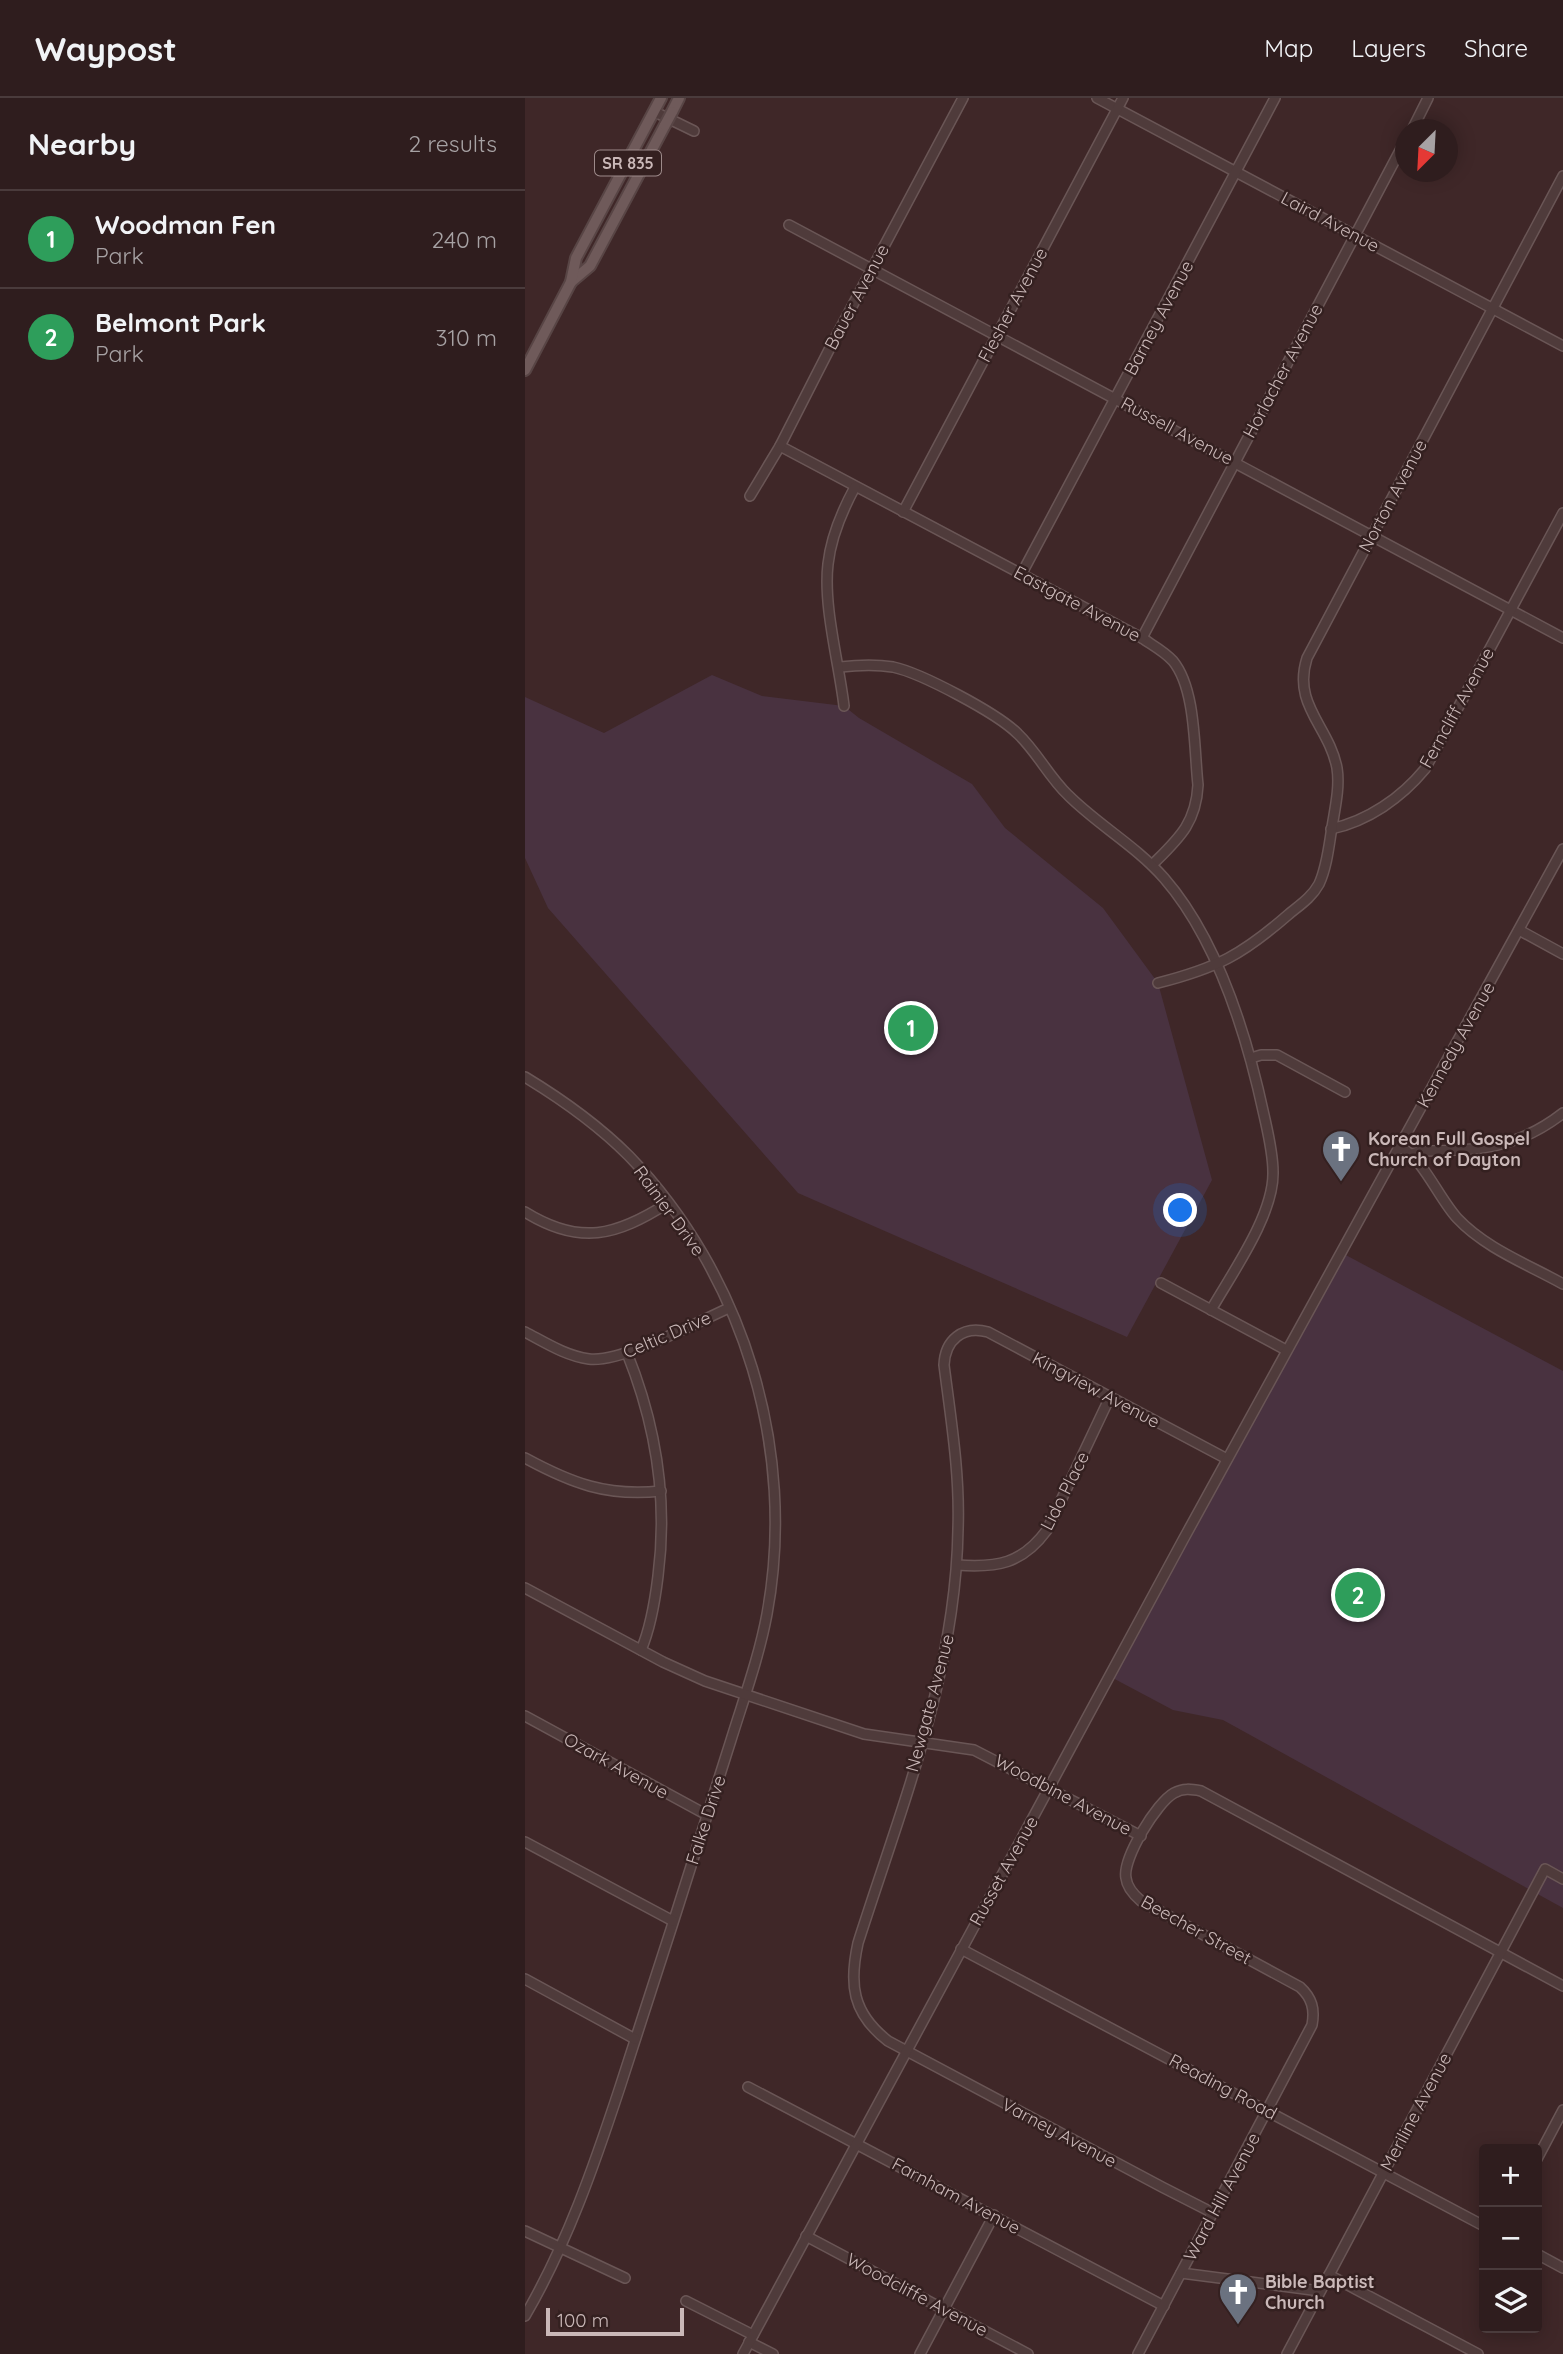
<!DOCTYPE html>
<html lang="en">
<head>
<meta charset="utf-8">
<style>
	:root { --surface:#2f1d1e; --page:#372627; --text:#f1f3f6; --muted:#a7a2a4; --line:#4a3b3c; --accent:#8c9099 }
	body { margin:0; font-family:Quicksand,sans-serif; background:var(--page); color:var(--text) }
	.controls { position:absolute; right:21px; bottom:21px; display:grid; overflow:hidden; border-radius:7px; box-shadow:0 4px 18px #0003 }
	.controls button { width:63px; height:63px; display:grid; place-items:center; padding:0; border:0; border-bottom:2px solid var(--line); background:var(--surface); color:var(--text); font:35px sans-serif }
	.compass { position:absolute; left:870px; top:21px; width:63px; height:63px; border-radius:50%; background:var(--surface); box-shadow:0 4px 18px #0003; rotate:204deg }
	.scale { position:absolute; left:21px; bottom:18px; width:138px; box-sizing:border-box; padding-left:7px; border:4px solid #cab8b8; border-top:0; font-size:19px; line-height:24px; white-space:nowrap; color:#cab8b8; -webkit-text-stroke:5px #342020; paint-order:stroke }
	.you { position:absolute; left:656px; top:1113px; width:24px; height:24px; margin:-18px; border:5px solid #fff; border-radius:50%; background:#1a73e8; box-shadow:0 0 0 10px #1a73e833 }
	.badge { display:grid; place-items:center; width:46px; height:46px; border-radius:50%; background:var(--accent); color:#fff; font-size:23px; font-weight:700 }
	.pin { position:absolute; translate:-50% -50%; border:4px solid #fff; box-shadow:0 2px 7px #0006 }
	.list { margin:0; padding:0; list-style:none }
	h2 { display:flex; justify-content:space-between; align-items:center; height:91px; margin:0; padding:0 28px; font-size:30px }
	h2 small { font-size:23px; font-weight:400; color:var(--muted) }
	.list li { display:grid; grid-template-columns:46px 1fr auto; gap:21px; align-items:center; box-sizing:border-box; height:98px; padding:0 28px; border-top:2px solid var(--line) }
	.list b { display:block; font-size:26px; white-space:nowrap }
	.list p { margin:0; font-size:23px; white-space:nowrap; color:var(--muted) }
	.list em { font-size:23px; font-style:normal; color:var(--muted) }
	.icon { flex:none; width:38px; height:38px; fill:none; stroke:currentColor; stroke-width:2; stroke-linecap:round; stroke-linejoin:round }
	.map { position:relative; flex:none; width:1038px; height:2256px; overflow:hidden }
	header { display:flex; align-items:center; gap:42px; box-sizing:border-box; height:98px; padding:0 35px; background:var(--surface); border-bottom:2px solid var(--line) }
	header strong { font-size:33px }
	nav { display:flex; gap:38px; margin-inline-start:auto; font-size:24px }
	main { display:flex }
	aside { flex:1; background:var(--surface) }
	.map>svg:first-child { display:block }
	.green { fill:#493240 }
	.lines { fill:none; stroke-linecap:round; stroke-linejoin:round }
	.minor-casing { stroke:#6a5656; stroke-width:12 }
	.major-casing { stroke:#584545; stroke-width:14 }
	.minor { stroke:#4f3b3b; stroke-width:9 }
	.major { stroke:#6f5a5a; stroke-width:10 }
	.major-bridge-casing { stroke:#584545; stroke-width:14; stroke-linecap:butt }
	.major-bridge { stroke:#6f5a5a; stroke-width:10 }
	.labels { text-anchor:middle; stroke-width:5; stroke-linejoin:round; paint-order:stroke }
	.shield { fill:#342020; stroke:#9d8a8a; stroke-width:2 }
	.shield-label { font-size:16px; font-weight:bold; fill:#cab8b8 }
	.street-label { font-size:18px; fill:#cab8b8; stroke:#342020 }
	.poi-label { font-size:18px; font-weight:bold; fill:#cab8b8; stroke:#342020; text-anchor:start }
</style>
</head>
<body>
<header>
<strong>Waypost</strong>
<nav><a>Map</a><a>Layers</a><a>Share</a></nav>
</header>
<main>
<aside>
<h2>Nearby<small>2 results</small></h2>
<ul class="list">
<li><span class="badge" style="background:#2e9e5b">1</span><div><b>Woodman Fen</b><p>Park</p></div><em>240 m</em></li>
<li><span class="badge" style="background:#2e9e5b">2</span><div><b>Belmont Park</b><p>Park</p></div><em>310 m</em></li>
</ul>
</aside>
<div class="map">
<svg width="1038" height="2256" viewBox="0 0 1038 2256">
	<rect width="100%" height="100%" fill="#3f2728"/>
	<g class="green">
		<polygon points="187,577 237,598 319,608 334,620 447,686 480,730 578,810 633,885 687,1082 602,1239 273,1095 23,810 0,760 0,599 79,635"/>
		<polygon points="817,1155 1038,1273 1038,1810 698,1622 648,1612 584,1578"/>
	</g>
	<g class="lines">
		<defs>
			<g id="minor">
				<polyline points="572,0 1038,248"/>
				<polyline points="130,14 169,33"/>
				<polyline points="887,32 903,0"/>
				<polyline points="264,127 1038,540"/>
				<path d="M 255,348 L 617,540 C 627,547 639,553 648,563 C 671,591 669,651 673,687 C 671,726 653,741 627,767"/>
				<polyline points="225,398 255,348 307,246 438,0"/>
				<polyline points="378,414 598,0"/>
				<polyline points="496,477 750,0"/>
				<polyline points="617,540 880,43"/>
				<path d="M 315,569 C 332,567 350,566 368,569 C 396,575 472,615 493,636 C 512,654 524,679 543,697 C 573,727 611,748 639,780 C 693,842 722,938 739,1017 C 743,1035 748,1055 748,1074 C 749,1117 707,1175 686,1212"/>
				<path d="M 319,608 C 314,565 298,508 303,466 C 306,439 317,413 330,389"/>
				<path d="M 806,731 C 843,723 876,700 900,671 L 1038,415"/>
				<polyline points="994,832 1038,856"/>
				<path d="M 633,885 C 692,870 717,857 764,816 C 775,807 787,799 794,786 C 802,769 804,747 807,729 C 810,710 815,689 812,670 C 804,628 767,607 782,560 L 1038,78"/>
				<polyline points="726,960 736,957 752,957 820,994"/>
				<path d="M 0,979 C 38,1002 73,1027 104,1058 C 219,1177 272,1353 242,1516 C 234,1559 219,1600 206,1642 C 187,1703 167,1764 148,1825 C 130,1880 112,1935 95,1989 C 69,2068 42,2146 0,2218"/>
				<path d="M 875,1049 C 898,1060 913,1099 932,1120 C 960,1150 1002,1166 1038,1186"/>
				<path d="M 887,1056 L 896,1053 C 952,1053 992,1051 1038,1015"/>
				<path d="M 0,1114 C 55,1148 91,1138 143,1105"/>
				<polyline points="636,1185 761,1252"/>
				<path d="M 0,1234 C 21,1245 41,1258 64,1261 C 97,1265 172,1224 204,1210"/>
				<path d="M 102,1255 C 131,1327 143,1401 133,1478 C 130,1503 126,1529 116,1552"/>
				<path d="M 0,1360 C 46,1385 82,1399 136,1393"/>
				<path d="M 432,1467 C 472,1470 497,1466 522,1432 L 585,1299"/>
				<polyline points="0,1490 138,1564 180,1583 339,1636 449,1652 616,1738"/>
				<polyline points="0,1618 182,1717"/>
				<polyline points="0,1744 148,1823"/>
				<polyline points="436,1851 959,2128"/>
				<polyline points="0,1881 110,1941"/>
				<polyline points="223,1989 639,2208"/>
				<polyline points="1012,2061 1038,2012"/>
				<path d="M 688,2115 L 637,2089 L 363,1943 C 327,1915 324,1886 333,1845 C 376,1710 431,1575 433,1431 C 435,1376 426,1322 419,1267 C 420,1242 438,1227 463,1234 L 702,1361"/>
				<polyline points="0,2133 100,2180"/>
				<polyline points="281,2138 503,2256"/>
				<polyline points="1012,2156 1038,2170"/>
				<polyline points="656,2175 795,2193"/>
				<polyline points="804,2177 953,2256"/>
				<polyline points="161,2203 228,2237"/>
				<polyline points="224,2244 248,2256"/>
				<polyline points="218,2256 658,1442 1038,751"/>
				<polyline points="395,2256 469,2117"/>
				<path d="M 613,2256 L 787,1927 C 790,1911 787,1900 775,1889 L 616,1803 C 609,1797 602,1790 601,1780 C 597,1761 632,1704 649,1695 C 658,1690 666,1691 676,1693 L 1038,1888"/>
				<polyline points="762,2256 1020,1771 1038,1781"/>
			</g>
			<g id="major">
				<polyline points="147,14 154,0"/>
				<polyline points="46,184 65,168 140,27"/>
				<polyline points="0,272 46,184 51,160 136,0"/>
			</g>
		</defs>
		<use href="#minor" class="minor-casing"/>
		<use href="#major" class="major-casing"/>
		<use href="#minor" class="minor"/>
		<use href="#major" class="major"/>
		<defs>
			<polyline id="major-bridge" points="140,27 147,14"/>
		</defs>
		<use href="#major-bridge" class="major-bridge-casing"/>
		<use href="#major-bridge" class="major-bridge"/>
	</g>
	<defs>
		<symbol id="church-pin" viewBox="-11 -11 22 30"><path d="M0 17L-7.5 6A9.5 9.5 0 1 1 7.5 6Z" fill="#6b7280" stroke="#342020"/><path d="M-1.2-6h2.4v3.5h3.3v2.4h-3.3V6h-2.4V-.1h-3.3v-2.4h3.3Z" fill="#fff"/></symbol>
	</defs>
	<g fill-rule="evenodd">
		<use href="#church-pin" x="794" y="1029" width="44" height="60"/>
		<use href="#church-pin" x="691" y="2172" width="44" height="60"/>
	</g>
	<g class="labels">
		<rect class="shield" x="70" y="52.5" width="66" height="25" rx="5"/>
		<g class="shield-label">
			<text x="103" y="71">SR 835</text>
		</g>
		<g class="street-label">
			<text transform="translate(805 124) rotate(28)" y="6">Laird Avenue</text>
			<text transform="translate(332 199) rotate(-62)" y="6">Bauer Avenue</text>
			<text transform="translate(488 207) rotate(-62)" y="6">Flesher Avenue</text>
			<text transform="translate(634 220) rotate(-62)" y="6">Barney Avenue</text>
			<text transform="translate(758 273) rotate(-62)" y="6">Horlacher Avenue</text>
			<text transform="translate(652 333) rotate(28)" y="6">Russell Avenue</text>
			<text transform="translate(868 398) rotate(-62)" y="6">Norton Avenue</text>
			<text transform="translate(552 506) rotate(28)" y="6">Eastgate Avenue</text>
			<text transform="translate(932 610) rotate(-61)" y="6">Ferncliff Avenue</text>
			<text transform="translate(931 947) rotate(-61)" y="6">Kennedy Avenue</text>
			<text transform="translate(144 1113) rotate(54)" y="6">Rainier Drive</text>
			<text transform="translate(142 1237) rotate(-23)" y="6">Celtic Drive</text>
			<text transform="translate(571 1292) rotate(28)" y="6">Kingview Avenue</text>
			<text transform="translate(540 1393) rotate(-63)" y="6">Lido Place</text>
			<text transform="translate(405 1605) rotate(-75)" y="6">Newgate Avenue</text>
			<text transform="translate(91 1668) rotate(29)" y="6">Ozark Avenue</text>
			<text transform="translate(538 1697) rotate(28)" y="6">Woodbine Avenue</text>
			<text transform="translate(181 1722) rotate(-72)" y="6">Falke Drive</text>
			<text transform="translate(479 1773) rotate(-61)" y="6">Russet Avenue</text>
			<text transform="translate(671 1832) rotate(29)" y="6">Beecher Street</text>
			<text transform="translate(698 1989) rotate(28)" y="6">Reading Road</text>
			<text transform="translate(891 2014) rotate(-62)" y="6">Meriline Avenue</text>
			<text transform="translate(534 2035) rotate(28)" y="6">Varney Avenue</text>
			<text transform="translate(431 2098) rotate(28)" y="6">Farnham Avenue</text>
			<text transform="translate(697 2099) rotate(-62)" y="6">Ward Hill Avenue</text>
			<text transform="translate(392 2197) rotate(28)" y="6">Woodcliffe Avenue</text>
		</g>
		<g class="poi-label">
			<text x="843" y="1047">Korean Full Gospel<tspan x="843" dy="21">Church of Dayton</tspan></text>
			<text x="740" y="2190">Bible Baptist<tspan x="740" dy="21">Church</tspan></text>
		</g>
	</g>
</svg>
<div class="controls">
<button>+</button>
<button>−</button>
<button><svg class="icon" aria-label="layers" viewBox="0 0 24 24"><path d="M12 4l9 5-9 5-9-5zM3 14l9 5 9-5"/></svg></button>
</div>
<svg class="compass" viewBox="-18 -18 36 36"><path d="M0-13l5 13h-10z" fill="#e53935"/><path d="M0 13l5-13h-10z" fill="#a7a2a4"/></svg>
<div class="scale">100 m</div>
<div class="you"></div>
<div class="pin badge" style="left:386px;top:930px;background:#2e9e5b">1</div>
<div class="pin badge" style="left:833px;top:1497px;background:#2e9e5b">2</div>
</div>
</main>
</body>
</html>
